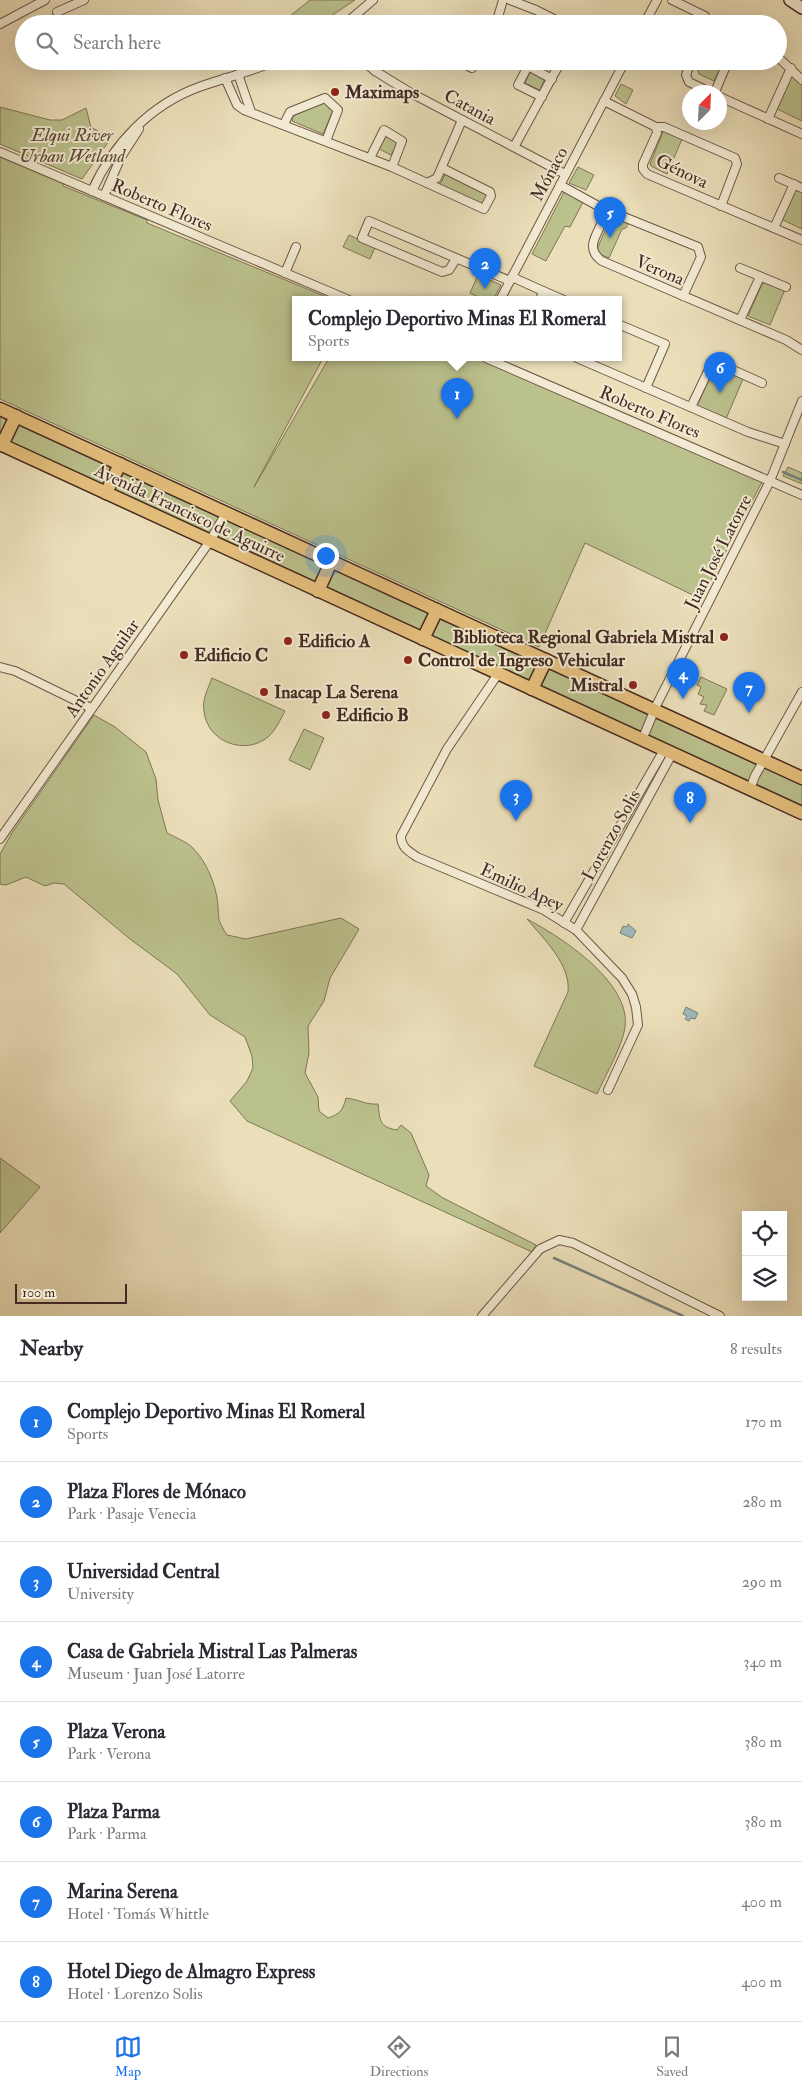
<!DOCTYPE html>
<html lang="en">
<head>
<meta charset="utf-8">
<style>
	:root { --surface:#fff; --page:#f2f2f3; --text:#2b2b33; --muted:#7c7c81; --line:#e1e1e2; --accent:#1a73e8 }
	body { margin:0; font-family:"IM FELL Double Pica",serif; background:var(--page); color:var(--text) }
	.controls { position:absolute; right:15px; bottom:15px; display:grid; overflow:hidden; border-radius:0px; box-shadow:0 5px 20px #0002 }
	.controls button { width:45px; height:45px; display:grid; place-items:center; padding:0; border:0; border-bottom:1px solid var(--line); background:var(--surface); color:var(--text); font:25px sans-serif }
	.compass { position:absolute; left:682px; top:85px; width:45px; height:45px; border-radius:50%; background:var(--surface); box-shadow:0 5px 20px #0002; rotate:24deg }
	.scale { position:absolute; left:15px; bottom:12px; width:112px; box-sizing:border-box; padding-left:5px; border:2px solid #452a21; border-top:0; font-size:14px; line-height:18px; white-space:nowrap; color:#452a21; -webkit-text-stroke:4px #f2ead2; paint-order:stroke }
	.you { position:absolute; left:325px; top:555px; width:18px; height:18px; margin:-12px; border:4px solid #fff; border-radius:50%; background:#1a73e8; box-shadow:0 0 0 8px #1a73e833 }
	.badge { display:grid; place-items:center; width:32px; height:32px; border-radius:50%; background:var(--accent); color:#fff; font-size:16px; font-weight:700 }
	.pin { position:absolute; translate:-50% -41px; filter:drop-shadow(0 1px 2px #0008) }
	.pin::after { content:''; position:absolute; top:26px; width:18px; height:15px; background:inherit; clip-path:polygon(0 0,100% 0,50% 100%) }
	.popup { position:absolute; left:292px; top:296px; width:330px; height:65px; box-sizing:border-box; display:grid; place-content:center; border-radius:0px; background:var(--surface); filter:drop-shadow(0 1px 4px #0005); font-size:16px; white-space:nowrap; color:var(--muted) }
	.popup b { font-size:19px; color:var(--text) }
	.popup::after { content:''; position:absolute; left:50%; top:100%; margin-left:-10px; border:10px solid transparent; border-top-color:var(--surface) }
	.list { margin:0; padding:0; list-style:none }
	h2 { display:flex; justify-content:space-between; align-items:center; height:65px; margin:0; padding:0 20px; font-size:21px }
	h2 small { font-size:16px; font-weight:400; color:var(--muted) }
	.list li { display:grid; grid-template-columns:32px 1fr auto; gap:15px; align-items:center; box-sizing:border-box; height:80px; padding:0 20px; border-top:1px solid var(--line) }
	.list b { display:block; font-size:19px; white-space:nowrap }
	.list p { margin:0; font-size:16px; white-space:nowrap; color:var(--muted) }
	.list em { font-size:16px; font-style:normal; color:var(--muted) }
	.icon { flex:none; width:28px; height:28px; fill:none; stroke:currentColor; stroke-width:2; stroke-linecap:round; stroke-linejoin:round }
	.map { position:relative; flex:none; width:802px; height:1316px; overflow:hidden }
	.search { position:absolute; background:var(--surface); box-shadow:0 5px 20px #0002; left:15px; right:15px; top:15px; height:55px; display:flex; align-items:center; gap:12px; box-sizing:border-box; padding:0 18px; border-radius:28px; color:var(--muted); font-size:19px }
	.sheet { height:705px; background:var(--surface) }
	nav { display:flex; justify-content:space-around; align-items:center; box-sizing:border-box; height:70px; border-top:1px solid var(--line); background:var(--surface); font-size:14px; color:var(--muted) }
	nav a { display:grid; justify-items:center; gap:2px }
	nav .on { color:var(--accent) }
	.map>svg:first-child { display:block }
	.green { fill:#bbc18d; stroke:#807657 }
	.water { fill:#9ebabb; stroke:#7a807d }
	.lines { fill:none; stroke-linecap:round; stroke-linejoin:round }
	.stream { stroke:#7a807d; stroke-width:2.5 }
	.street-casing { stroke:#6e5747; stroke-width:10 }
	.secondary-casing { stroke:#452a21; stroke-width:14 }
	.primary-casing { stroke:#452a21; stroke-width:15 }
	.street { stroke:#f2ead2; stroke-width:8 }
	.secondary { stroke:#f2ead2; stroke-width:11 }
	.primary { stroke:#e6c07d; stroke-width:12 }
	.poi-dot { fill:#8f2418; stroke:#f2ead2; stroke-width:2 }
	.labels { text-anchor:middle; stroke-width:4; stroke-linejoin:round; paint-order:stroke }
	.poi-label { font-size:18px; font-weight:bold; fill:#452a21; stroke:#f2ead2; text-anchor:start }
	.street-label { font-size:18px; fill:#452a21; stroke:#f2ead2 }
	.park-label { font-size:18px; font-style:italic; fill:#5d4837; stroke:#f2ead2 }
</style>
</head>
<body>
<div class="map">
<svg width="802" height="1316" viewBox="0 0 802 1316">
	<rect width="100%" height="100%" fill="#ebdfba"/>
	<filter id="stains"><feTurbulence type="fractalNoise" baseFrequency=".004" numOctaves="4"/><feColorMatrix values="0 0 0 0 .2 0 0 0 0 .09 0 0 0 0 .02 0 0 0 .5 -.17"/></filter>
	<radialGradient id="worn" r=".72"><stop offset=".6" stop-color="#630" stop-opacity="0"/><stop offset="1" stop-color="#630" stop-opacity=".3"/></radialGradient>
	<g class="green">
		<polygon points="310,0 355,0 319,24 280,24"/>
		<polygon points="703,61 724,61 714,81 699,74 698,71"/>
		<polygon points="791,71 802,84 802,121 775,108"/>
		<polygon points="530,72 545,78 540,90 525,83"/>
		<polygon points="621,84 633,90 626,104 615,96"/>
		<polygon points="325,102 333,110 323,134 292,121 293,116"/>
		<polygon points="0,107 50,120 62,120 86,108 91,127 101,133 108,132 111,138 82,179 0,144"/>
		<polygon points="664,129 683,137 667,174 651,166 650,164"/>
		<polygon points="385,136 398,142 391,155 379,149"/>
		<polygon points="0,156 63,183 63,186 147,220 147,223 334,300 296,300 296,358 323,358 254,487 329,358 482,358 762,482 701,599 585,543 539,647 0,399"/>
		<polygon points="578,167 594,175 586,190 569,183"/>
		<polygon points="446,173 484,192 488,197 484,204 478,204 439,186"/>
		<polygon points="794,186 802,189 802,229 781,219"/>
		<polygon points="564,192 583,202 570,227 565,226 546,261 532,254"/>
		<polygon points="612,215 629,222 626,228 622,229 609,258 597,253 598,247"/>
		<polygon points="349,235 375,247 370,259 343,247"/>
		<polygon points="478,275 501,285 493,300 484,300 470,293"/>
		<polygon points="768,280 786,287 770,325 748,316 762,284"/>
		<polygon points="715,366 743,379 726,419 697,406"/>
		<polygon points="0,411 802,782 802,810 0,440"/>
		<polygon points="788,467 802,473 802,484 783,476"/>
		<polygon points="701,677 727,689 714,715 704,711 707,705 700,704 704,697 698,694 701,687 697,685"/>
		<path d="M 212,678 L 285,711 C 280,720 276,730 268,737 C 245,756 207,742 204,711 C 202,699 208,689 212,678 Z"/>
		<path d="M 94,715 L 115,727 L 146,752 L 156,779 L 158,800 L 167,833 C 173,836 179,839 185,842 C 202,852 214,879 217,898 C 220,917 215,917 227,935 L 246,939 L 341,918 L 359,929 L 330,978 L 324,1001 L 308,1026 L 309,1053 L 305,1073 L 318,1097 L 319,1111 L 328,1118 C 340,1114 343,1110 346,1098 C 358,1099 365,1105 378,1104 C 380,1120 379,1127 397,1130 L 401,1125 L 411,1133 L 429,1175 L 426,1186 L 443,1198 L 536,1245 L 532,1252 L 247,1121 L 230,1101 L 247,1081 L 253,1068 L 252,1056 L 245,1037 L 210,1015 L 177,974 L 130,939 L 64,884 L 54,883 L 45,886 L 26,877 L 6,885 L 0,884 L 0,854 L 12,833 Z"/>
		<polygon points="304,729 324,738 310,770 289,760"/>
		<path d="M 527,919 C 561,937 631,982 625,1027 C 623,1045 605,1076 597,1094 L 534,1066 L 568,992 C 571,965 544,939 527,919 Z"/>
		<polygon points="0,1158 40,1187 0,1233"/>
	</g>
	<g class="water">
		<polygon points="628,924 636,931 632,938 620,933 623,926 627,927"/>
		<polygon points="686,1007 698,1013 695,1019 691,1018 689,1021 685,1019 687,1016 683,1014"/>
	</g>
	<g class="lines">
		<g class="stream">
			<polyline points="783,472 802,480"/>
			<polyline points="554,1258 683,1316"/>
		</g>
		<defs>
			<g id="street">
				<polyline points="510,0 536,10 564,24"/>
				<polyline points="672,0 705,16 708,24"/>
				<polyline points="57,12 84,0"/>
				<polyline points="708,21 720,24"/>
				<polyline points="0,24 45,0"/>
				<polyline points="345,24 373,0"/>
				<polyline points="496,24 503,0"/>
				<polyline points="644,24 657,0"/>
				<polyline points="781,60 802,80"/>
				<polyline points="363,61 375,71 411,93 565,174"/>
				<polyline points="459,61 472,68 476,61"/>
				<polyline points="691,61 686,75 689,82 710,92"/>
				<polyline points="375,71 385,61"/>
				<polyline points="238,74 251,112"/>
				<polyline points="225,78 237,105 244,110 392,167 427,183 437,178 462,120"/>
				<polyline points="715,92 728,61"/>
				<polyline points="542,97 518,85 528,66 552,79"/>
				<polyline points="720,97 802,134"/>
				<polyline points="604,101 656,127 657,133 643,164 643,169 647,174 802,240"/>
				<polyline points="768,119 791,68"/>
				<polyline points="284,124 290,112 325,98 338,110 326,141"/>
				<polyline points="656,127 664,127 735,158 737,164 721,206"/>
				<polyline points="514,147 561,61"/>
				<polyline points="0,152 349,300"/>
				<polyline points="370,158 384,130 402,141 392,167"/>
				<polyline points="779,178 802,188"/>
				<polyline points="427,183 484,209 491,196 490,192 442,168"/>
				<path d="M 560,185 L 600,207 C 613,225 577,243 602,261 L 786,340 L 802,350"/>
				<path d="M 92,191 C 113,144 150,105 199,87 C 224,78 251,72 275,61"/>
				<polyline points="104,196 121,157 139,129"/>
				<polyline points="603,213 609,211 698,247 701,257 683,296"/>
				<polyline points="774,228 794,184"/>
				<polyline points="456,259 449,270 442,272 362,238 369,221 510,281"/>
				<polyline points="740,268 786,287"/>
				<polyline points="285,273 296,247"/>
				<polyline points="512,277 543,291 540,300"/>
				<polyline points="543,291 564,300"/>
				<polyline points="500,300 625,61"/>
				<polyline points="740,320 760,277"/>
				<polyline points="618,324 665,344 646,388"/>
				<polyline points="486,358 802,495"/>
				<polyline points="577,358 748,432 785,444"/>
				<polyline points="691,407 713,361 762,383"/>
				<polyline points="0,667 15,671 91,708"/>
				<path d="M 498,674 L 447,749 L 401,836 C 401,847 408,851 417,857 L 544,910 L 576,930 L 622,978 L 632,994 L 636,1007 L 638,1025 L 608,1090"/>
				<polyline points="642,740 657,704 770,481 802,401"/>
				<polyline points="750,789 755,776 802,692"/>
				<polyline points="0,839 210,541 226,513"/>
				<polyline points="564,923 664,750"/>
				<polyline points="576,930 672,754"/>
				<polyline points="482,1316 540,1249 559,1240 573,1243 720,1316"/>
			</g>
			<polyline id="secondary" points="790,0 802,8"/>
			<g id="primary">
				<polyline points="0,409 802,778"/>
				<polyline points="0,444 802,813"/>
				<polyline points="2,445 16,416"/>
				<polyline points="106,493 120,464"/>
				<polyline points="318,591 331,562"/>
				<polyline points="423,639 437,610"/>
				<polyline points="532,689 546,660"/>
			</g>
		</defs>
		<use href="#street" class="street-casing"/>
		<use href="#secondary" class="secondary-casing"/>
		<use href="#primary" class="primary-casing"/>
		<use href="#street" class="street"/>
		<use href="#secondary" class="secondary"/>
		<use href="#primary" class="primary"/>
	</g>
	<g class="poi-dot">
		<circle cx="335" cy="92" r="5"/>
		<circle cx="724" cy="637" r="5"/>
		<circle cx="288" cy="641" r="5"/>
		<circle cx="184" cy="655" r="5"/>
		<circle cx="408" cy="660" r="5"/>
		<circle cx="633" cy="685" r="5"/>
		<circle cx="264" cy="692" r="5"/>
		<circle cx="326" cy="715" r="5"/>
	</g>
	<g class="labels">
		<g class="poi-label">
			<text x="345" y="98">Maximaps</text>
			<text x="714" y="643" text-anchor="end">Biblioteca Regional Gabriela Mistral</text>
			<text x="298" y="647">Edificio A</text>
			<text x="194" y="661">Edificio C</text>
			<text x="418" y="666">Control de Ingreso Vehicular</text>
			<text x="623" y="691" text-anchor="end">Mistral</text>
			<text x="274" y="698">Inacap La Serena</text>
			<text x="336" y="721">Edificio B</text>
		</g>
		<g class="street-label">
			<text transform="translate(470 107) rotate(28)" y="6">Catania</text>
			<text transform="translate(682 171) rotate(26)" y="6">Génova</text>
			<text transform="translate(549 174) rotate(-62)" y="6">Mónaco</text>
			<text transform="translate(162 205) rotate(23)" y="6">Roberto Flores</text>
			<text transform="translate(660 270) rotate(23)" y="6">Verona</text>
			<text transform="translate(650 412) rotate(23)" y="6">Roberto Flores</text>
			<text transform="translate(190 513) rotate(25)" y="6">Avenida Francisco de Aguirre</text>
			<text transform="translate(718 552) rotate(-63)" y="6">Juan José Latorre</text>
			<text transform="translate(102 668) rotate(-55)" y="6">Antonio Aguilar</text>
			<text transform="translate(611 835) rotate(-61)" y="6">Lorenzo Solis</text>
			<text transform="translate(522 887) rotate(25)" y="6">Emilio Apey</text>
		</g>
		<g class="park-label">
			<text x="72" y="141">Elqui River<tspan x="72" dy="21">Urban Wetland</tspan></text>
		</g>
	</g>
	<rect width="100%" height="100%" filter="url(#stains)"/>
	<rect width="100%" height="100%" fill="url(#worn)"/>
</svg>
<div class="controls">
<button><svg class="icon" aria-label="locate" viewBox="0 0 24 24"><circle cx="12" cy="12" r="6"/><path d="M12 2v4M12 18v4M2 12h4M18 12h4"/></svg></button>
<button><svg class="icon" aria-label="layers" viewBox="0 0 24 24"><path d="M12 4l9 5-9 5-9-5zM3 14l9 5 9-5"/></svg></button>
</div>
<svg class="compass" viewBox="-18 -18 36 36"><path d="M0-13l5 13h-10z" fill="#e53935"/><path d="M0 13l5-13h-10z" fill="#7c7c81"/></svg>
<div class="scale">100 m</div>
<div class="you"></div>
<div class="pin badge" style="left:457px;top:419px">1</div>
<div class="popup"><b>Complejo Deportivo Minas El Romeral</b>Sports</div>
<div class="pin badge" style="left:485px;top:289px">2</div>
<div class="pin badge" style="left:516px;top:821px">3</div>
<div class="pin badge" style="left:683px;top:699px">4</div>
<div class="pin badge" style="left:610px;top:238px">5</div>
<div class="pin badge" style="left:720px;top:393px">6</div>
<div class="pin badge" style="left:749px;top:713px">7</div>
<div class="pin badge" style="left:690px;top:823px">8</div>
<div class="search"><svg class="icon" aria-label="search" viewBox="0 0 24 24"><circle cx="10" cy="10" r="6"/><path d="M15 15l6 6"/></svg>Search here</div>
</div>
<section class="sheet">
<h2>Nearby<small>8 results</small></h2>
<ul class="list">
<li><span class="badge">1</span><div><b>Complejo Deportivo Minas El Romeral</b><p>Sports</p></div><em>170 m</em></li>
<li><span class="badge">2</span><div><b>Plaza Flores de Mónaco</b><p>Park · Pasaje Venecia</p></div><em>280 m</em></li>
<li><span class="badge">3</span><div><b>Universidad Central</b><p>University</p></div><em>290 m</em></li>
<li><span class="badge">4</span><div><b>Casa de Gabriela Mistral Las Palmeras</b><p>Museum · Juan José Latorre</p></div><em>340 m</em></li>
<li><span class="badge">5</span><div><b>Plaza Verona</b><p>Park · Verona</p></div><em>380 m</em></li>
<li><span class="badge">6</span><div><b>Plaza Parma</b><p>Park · Parma</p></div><em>380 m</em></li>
<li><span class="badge">7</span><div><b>Marina Serena</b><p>Hotel · Tomás Whittle</p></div><em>400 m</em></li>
<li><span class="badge">8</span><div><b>Hotel Diego de Almagro Express</b><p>Hotel · Lorenzo Solis</p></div><em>400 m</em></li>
</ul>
</section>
<nav>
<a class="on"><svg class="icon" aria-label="map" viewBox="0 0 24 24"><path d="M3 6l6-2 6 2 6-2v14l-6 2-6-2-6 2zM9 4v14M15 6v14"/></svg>Map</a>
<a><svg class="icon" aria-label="directions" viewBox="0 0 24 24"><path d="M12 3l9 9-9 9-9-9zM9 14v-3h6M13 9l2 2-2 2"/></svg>Directions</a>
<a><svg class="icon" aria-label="saved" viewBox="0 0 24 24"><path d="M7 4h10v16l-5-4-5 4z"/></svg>Saved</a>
</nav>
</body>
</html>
